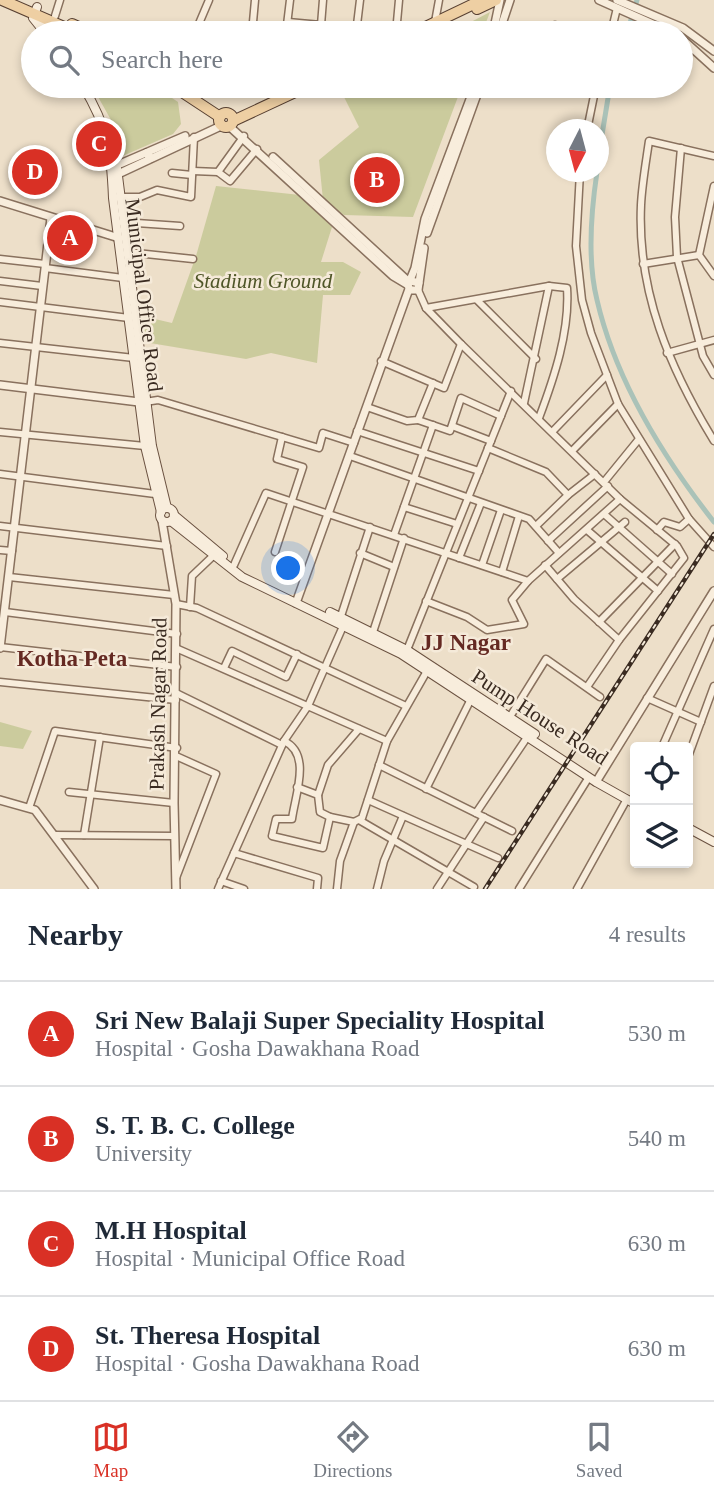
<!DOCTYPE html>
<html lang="en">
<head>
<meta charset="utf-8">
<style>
	:root { --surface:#fff; --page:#f2f2f3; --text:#1f2937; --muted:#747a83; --line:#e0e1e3; --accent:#d93025 }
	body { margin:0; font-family:Georgia,serif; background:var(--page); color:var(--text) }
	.controls { position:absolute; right:21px; bottom:21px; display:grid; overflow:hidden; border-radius:7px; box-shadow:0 4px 10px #0003 }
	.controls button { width:63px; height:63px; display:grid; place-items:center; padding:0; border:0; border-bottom:2px solid var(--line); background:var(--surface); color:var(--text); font:35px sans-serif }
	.compass { position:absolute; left:546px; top:119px; width:63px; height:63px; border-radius:50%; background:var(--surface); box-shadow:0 4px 10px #0003; rotate:186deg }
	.you { position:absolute; left:289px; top:569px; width:24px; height:24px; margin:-18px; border:5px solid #fff; border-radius:50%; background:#1a73e8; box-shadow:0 0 0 10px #1a73e833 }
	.badge { display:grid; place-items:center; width:46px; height:46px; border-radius:50%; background:var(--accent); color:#fff; font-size:23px; font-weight:700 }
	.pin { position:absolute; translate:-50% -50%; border:4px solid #fff; box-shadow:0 2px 7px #0006 }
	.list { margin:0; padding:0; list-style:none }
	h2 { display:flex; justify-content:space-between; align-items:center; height:91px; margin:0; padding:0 28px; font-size:30px }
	h2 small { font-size:23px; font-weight:400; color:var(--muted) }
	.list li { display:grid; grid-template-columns:46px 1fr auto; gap:21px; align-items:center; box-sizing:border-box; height:105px; padding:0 28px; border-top:2px solid var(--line) }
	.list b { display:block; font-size:26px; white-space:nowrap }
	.list p { margin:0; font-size:23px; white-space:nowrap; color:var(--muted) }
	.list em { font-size:23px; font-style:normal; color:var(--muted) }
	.icon { flex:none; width:38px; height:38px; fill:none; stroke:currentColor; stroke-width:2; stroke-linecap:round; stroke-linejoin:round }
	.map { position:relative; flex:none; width:714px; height:889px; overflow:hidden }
	.search { position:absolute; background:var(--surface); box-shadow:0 4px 10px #0003; left:21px; right:21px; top:21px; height:77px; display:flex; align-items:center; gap:18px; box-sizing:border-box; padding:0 24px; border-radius:38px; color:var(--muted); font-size:26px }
	.sheet { height:511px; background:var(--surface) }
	nav { display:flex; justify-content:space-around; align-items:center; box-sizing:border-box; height:98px; border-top:2px solid var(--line); background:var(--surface); font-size:19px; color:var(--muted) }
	nav a { display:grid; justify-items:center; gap:4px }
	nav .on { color:var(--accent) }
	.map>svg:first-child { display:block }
	.green { fill:#cbcb9d }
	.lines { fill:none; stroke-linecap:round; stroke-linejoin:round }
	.canal { stroke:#aac2b8; stroke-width:5 }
	.minor-casing { stroke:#89715e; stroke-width:9 }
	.tertiary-casing { stroke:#89715e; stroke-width:10 }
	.secondary-casing { stroke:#6b5241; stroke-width:10 }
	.primary-casing { stroke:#584032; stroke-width:12 }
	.minor { stroke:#f8eddc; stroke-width:6 }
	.tertiary { stroke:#f8eddc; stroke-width:7 }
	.secondary { stroke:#f8eddc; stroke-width:8 }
	.primary { stroke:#eecfa3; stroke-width:10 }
	.rail-casing { stroke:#3a2b21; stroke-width:4.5 }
	.rail { stroke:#f5ead9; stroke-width:2; stroke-dasharray:5; stroke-linecap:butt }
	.labels { text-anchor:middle; stroke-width:5; stroke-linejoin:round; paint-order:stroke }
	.park-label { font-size:21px; font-style:italic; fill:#4f5628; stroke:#f5ead9 }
	.street-label { font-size:21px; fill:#3a2b21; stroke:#f5ead9 }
	.neighbourhood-label { font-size:23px; font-weight:bold; fill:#652922; stroke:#f5ead9 }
</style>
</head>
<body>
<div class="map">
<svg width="714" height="889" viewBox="0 0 714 889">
	<rect width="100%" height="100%" fill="#eddfc9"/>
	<g class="green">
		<polygon points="490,12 482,33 450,33"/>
		<polygon points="92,86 154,86 178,102 181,124 173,134 118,158 111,120"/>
		<polygon points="352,86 462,86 413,217 344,215 323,200 319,160 359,127 341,91"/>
		<polygon points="216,186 300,195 332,227 321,262 343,262 361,272 350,295 323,295 317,363 271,353 246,359 144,342 142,316 172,323 196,256"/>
		<polygon points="0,722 32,731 23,749 0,746"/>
	</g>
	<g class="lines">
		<g class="canal">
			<polyline points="627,33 637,0"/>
			<polyline points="598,159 610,86"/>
			<path d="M 597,172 C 591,212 587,260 597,300 C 616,382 663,457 714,522"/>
		</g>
		<defs>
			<g id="minor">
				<polyline points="55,16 60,0"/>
				<polyline points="288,22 321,25 323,0"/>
				<polyline points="435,22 439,0"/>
				<polyline points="555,25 583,33"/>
				<polyline points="195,33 209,0"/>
				<polyline points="252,33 255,0"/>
				<polyline points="286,33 290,0"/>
				<polyline points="356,33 360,0"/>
				<polyline points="396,33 399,0"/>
				<polyline points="611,33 617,8"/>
				<polyline points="268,86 277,93"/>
				<polyline points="587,130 596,86"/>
				<polyline points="681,148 675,217 677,257 703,356 714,375"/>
				<path d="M 714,156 L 649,141 C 646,162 642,184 641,205 C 637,292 670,369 714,441"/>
				<polyline points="193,171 218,172 244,136"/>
				<polyline points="218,172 230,181 257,149"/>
				<polyline points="580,172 576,246 582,300 591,333 618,404 689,519 714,547"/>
				<polyline points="172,173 192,175"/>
				<polyline points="714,186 699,255 714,276"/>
				<polyline points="118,197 140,197 157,190 191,197 194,137"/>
				<polyline points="122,222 180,226"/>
				<polyline points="127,252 193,259"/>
				<polyline points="0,259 45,264"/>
				<polyline points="643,264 699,255"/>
				<polyline points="45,268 123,278"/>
				<polyline points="0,281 42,286"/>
				<polyline points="418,290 426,308 461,344 620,499 677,546 684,558 619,640"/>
				<polyline points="477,300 536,359"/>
				<polyline points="0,302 129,318"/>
				<path d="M 426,308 L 549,286 L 567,288 C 570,331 554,378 539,418"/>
				<polyline points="0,343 134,358"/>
				<polyline points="667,353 714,340"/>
				<polyline points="381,361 444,388 461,344"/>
				<polyline points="145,402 158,400 319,448 323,433 354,443"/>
				<polyline points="524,403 549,286"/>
				<polyline points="367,407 407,421 418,420 433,383"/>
				<polyline points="418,420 450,431 461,398 501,416"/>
				<polyline points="452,426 491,441"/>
				<polyline points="357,431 479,471"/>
				<polyline points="553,431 607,375"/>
				<polyline points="0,432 145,446"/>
				<polyline points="488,448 546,472 568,495 536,526"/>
				<polyline points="572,451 618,404"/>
				<polyline points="350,456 529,519 559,553"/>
				<polyline points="0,474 155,494"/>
				<polyline points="604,482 639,439"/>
				<polyline points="568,495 595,474"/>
				<polyline points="404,507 457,524"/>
				<polyline points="604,514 672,574"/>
				<polyline points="0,526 167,546"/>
				<polyline points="587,530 658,591"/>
				<polyline points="657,530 664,522 680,527 689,519"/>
				<polyline points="394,535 433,425"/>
				<polyline points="548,541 608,486"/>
				<polyline points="0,550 12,551"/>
				<polyline points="275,552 303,467 277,459 282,437"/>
				<polyline points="360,553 394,567"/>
				<polyline points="459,558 481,503"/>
				<polyline points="234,565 266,493 528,581"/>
				<polyline points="482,565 501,510"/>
				<polyline points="545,565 574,599 619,640 587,687"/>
				<polyline points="502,572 519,516"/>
				<polyline points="9,577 174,595"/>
				<polyline points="557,579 625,522"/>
				<polyline points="426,601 467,617 487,630 524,624 512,600 528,581 620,499"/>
				<polyline points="176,604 197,608 406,706"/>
				<polyline points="190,607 192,576 213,556"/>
				<polyline points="5,612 177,634"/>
				<polyline points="341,616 370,527"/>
				<polyline points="599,622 675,544"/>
				<polyline points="373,632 404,538"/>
				<polyline points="0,647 177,667"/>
				<polyline points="178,649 387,741"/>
				<polyline points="407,650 511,391"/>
				<polyline points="224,668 232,651 286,677 297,654"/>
				<polyline points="0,682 176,700"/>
				<polyline points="176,693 282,745"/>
				<polyline points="647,698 701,722"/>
				<polyline points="508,720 546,659 600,697"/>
				<path d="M 284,741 C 312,754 295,795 292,819 L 276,819 L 272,836 L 323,848 L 330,817 L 354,822 L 340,861 L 337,889"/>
				<polyline points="662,747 714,629"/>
				<polyline points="688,757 714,686"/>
				<polyline points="379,765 512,831"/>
				<polyline points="297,787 318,795 320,812 330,817"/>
				<polyline points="426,789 471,699"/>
				<polyline points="69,792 174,803"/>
				<polyline points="318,795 328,765 359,729"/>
				<polyline points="368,800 498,858"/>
				<polyline points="29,808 55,731 177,748"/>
				<polyline points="476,813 528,736"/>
				<polyline points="359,820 474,887"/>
				<polyline points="354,822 362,818 387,741 427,671"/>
				<polyline points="55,835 174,836"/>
				<polyline points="84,835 100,737"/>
				<polyline points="234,853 318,878 317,889"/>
				<polyline points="176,878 216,774 176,756"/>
				<polyline points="221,881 244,889"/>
				<polyline points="218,889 284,741 308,706 344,624"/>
				<polyline points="377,889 384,861 403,816"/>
				<polyline points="437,889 484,817"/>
				<polyline points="519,889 589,777"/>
				<polyline points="577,889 627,799"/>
			</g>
			<g id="tertiary">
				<polyline points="599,0 673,33"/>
				<polyline points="617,0 683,28 714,51"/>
				<polyline points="493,33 500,0"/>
				<polyline points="499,33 510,0"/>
				<polyline points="681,38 714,68"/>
				<polyline points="229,126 393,276 408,285"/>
				<polyline points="273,157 409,282"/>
				<polyline points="113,167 185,136"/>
				<polyline points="116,175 223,125"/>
				<polyline points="0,201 119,238"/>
				<polyline points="427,233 480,86"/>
				<polyline points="411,281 419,283 418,290 410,290 408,285 415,268 425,219 475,86"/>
				<polyline points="419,283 424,248"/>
				<polyline points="0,385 139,402"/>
				<polyline points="162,521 176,604 174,803 176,889"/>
				<polyline points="296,603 409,289"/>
				<polyline points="0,648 51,218"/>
				<polyline points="596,782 714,591"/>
				<polyline points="0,800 35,810 94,889"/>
			</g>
			<g id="secondary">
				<polyline points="37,7 33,18 45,33"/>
				<polyline points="42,19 54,33"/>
				<path d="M 83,86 C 108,128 111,149 113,198 L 145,446 L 161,512"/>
				<polyline points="147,153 150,158"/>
				<polyline points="116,160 152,446 167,508"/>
				<circle cx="167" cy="515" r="7"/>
				<polyline points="174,515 223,556"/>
				<polyline points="171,521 242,577 401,654 596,782 635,804"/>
				<polyline points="330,612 407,650 535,734"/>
				<polyline points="688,828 714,842"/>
			</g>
			<g id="primary">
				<polyline points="2,0 78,33"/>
				<polyline points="477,9 496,0"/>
				<polyline points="72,24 92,33"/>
				<polyline points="413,33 482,0"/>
				<polyline points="173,86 220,117"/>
				<circle cx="226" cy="120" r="7"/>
				<polyline points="233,121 308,86"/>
			</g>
		</defs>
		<use href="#minor" class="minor-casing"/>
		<use href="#tertiary" class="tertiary-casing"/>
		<use href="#secondary" class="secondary-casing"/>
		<use href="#primary" class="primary-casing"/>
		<use href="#minor" class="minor"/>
		<use href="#tertiary" class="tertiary"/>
		<use href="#secondary" class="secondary"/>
		<use href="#primary" class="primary"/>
		<defs>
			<polyline id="rail" points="485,889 714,534"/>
		</defs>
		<use href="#rail" class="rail-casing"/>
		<use href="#rail" class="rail"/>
	</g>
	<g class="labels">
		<g class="park-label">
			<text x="263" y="288">Stadium Ground</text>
		</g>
		<g class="street-label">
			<text transform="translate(144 295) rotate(83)" y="7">Municipal Office Road</text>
			<text transform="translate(158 704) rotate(-89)" y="7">Prakash Nagar Road</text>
			<text transform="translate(540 717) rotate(33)" y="7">Pump House Road</text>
		</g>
		<g class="neighbourhood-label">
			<text x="466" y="650">JJ Nagar</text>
			<text x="72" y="666">Kotha Peta</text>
		</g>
	</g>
</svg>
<div class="controls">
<button><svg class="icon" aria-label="locate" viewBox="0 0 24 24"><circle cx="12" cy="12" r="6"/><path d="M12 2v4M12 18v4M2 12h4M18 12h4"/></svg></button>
<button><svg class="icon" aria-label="layers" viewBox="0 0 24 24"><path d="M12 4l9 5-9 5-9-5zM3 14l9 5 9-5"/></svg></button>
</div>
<svg class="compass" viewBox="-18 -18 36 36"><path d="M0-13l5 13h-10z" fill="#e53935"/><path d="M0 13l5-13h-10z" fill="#747a83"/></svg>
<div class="you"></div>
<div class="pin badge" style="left:70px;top:238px">A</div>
<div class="pin badge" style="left:377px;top:180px">B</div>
<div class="pin badge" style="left:99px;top:144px">C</div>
<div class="pin badge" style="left:35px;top:172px">D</div>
<div class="search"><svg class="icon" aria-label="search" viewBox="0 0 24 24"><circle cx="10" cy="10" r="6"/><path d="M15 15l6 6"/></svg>Search here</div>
</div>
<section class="sheet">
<h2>Nearby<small>4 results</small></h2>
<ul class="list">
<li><span class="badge">A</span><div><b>Sri New Balaji Super Speciality Hospital</b><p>Hospital · Gosha Dawakhana Road</p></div><em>530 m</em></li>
<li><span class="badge">B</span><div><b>S. T. B. C. College</b><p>University</p></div><em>540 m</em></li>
<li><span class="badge">C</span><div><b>M.H Hospital</b><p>Hospital · Municipal Office Road</p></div><em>630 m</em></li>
<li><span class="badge">D</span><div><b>St. Theresa Hospital</b><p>Hospital · Gosha Dawakhana Road</p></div><em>630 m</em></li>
</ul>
</section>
<nav>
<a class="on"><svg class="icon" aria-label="map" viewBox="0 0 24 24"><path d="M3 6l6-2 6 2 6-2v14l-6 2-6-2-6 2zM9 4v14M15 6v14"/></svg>Map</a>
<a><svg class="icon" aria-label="directions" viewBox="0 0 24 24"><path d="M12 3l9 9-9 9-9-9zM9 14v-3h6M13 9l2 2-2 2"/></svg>Directions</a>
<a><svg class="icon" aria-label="saved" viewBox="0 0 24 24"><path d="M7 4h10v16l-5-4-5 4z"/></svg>Saved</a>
</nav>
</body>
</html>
